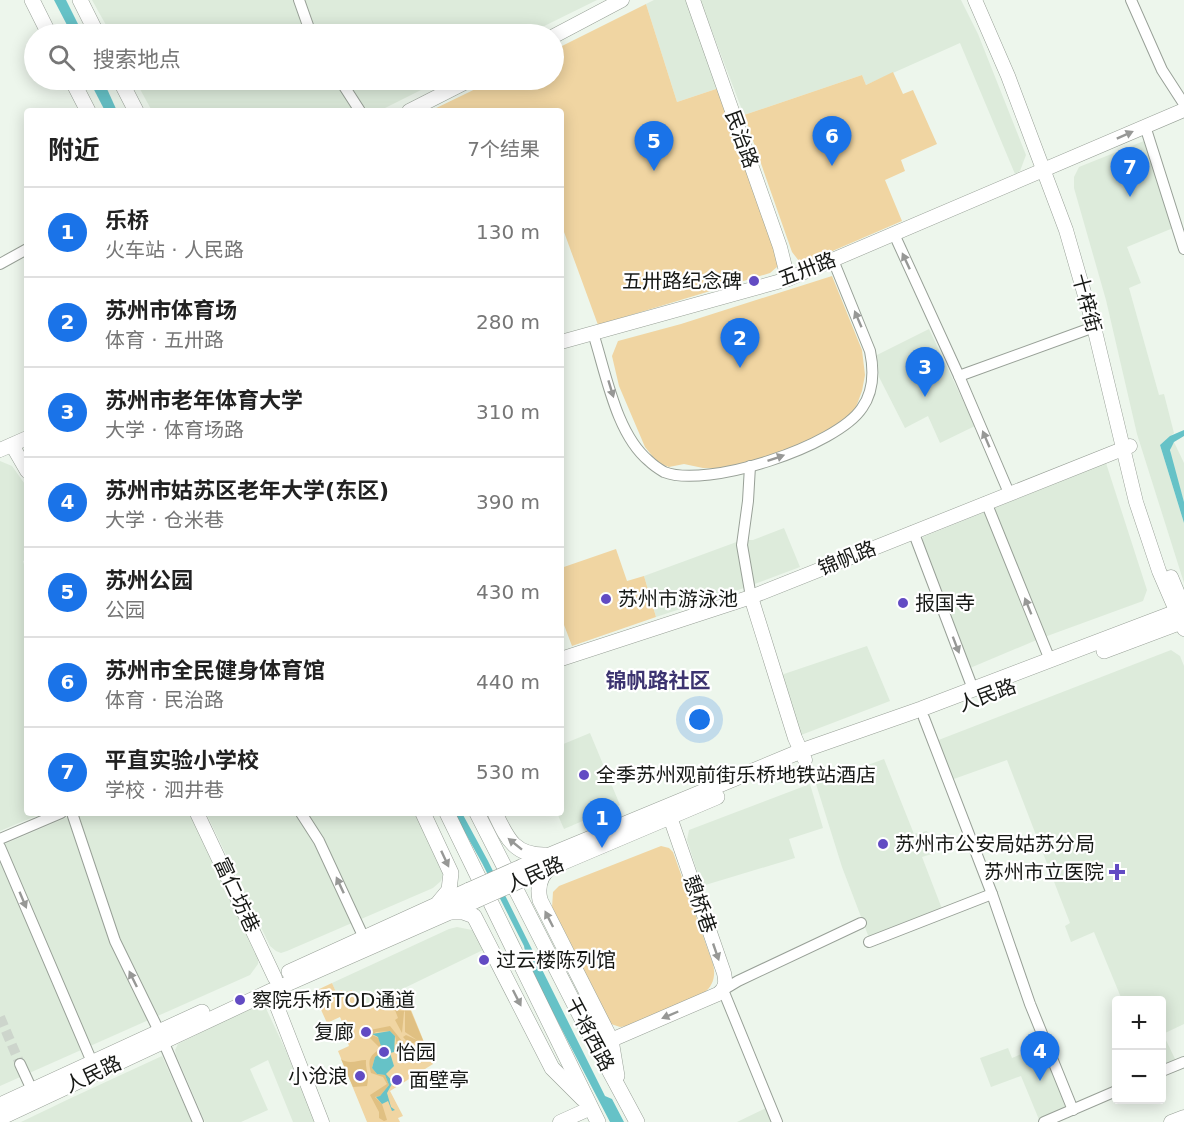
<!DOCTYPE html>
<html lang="zh">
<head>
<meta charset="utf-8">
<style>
	:root { --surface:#fff; --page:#f2f2f2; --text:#222; --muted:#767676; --line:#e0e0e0; --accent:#1a73e8 }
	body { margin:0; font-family:"DejaVu Sans","Noto Sans SC",sans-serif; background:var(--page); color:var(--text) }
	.controls { position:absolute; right:18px; bottom:18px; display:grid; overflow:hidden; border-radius:6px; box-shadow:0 3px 15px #0003 }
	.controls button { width:54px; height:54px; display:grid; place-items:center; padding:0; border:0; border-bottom:2px solid var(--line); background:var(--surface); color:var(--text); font:30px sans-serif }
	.you { position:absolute; left:700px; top:720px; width:21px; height:21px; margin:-15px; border:4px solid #fff; border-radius:50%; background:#1a73e8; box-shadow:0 0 0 9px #1a73e833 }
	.badge { display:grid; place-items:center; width:39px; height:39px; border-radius:50%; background:var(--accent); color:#fff; font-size:20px; font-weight:700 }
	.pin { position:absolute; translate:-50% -50px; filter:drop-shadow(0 2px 3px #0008) }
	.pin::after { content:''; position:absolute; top:32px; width:21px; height:18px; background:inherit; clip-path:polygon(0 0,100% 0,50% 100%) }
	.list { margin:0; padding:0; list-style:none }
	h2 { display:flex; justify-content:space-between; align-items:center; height:78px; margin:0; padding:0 24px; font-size:26px }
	h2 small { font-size:20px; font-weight:400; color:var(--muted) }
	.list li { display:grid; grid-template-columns:39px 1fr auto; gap:18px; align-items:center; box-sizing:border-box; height:90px; padding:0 24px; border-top:2px solid var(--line) }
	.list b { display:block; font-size:22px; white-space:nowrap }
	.list p { margin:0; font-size:20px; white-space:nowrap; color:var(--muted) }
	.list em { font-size:20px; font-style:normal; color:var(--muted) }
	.icon { flex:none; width:33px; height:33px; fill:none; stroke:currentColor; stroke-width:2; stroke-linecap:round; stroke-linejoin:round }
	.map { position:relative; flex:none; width:1184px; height:1122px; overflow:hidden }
	.search { position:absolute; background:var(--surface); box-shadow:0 3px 15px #0003; left:24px; top:24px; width:540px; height:66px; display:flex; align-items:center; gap:15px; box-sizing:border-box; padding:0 21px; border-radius:33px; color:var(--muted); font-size:22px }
	.panel { position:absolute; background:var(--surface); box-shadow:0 3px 15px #0003; left:24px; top:108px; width:540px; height:708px; border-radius:6px }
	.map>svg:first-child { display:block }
	.built { fill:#ddebdb }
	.green { fill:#f0d5a2 }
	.forest { fill:#e0c082 }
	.water { fill:#66c2c7 }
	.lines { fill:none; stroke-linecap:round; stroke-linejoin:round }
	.street-tunnel { stroke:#cdd5cc; stroke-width:10; stroke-dasharray:10 5; stroke-linecap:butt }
	.street-casing { stroke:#98a097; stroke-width:12 }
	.secondary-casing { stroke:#98a097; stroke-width:15 }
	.primary-casing { stroke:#98a097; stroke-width:16 }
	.street { stroke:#fff; stroke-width:10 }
	.secondary { stroke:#fff; stroke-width:14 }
	.primary { stroke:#fff; stroke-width:15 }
	.primary-bridge-casing { stroke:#98a097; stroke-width:16; stroke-linecap:butt }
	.primary-bridge { stroke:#fff; stroke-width:15 }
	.oneway { fill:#979896 }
	.poi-dot { fill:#624bc3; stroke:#fff; stroke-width:2 }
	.labels { text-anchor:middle; stroke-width:4.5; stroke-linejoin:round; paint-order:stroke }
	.street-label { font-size:20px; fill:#171916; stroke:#fff }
	.poi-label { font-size:20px; fill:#171916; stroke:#fff; text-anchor:start }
	.neighbourhood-label { font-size:21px; font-weight:bold; fill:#3c3370; stroke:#fff }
</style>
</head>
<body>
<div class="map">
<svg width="1184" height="1122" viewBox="0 0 1184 1122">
	<rect width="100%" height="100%" fill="#edf6ec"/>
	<g class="built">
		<polygon points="92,0 295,0 307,34 111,34"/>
		<polygon points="303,0 597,0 528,34 314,34"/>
		<polygon points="654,0 688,0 719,88 677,102 646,4"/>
		<polygon points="700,0 961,0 978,34 1026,155 1020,171 1015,174 960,43 866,85 862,75 744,115"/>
		<polygon points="135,80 336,80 356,111 152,111"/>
		<polygon points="342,80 441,80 379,111 364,111"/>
		<polygon points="1144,141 1178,226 1127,247 1141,283 1129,288 1159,395 1164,394 1174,433 1160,445 1184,523 1184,583 1137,434 1106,300 1074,188 1074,177 1079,167"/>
		<polygon points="929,329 975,426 940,443 928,416 905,428 879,377 877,355"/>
		<polygon points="1174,442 1184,463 1184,502 1170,457 1171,446"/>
		<polygon points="0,461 12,466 27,487 27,559 23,561 27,574 27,813 43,813 0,831"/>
		<polygon points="1106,463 1147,590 1143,601 1039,639 970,668 922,544 923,537"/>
		<polygon points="784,528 800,567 744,588 656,617 644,576 742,540 753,540"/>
		<polygon points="867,646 890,701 801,735 781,675"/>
		<polygon points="1171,650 1180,656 1184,666 1184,1024 1163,1034 1176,1061 1162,1067 1162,1000 1122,1000 1094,932 1071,942 1065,926 1070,923 1007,760 951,780 936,741"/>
		<polygon points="590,733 620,805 564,829 557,813 561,813 561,745"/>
		<polygon points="884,759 914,834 927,831 935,853 922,857 944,914 871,943 842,867 816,784"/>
		<polygon points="810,784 823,828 789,839 795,858 702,886 687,840 689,830"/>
		<polygon points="77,813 189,813 258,957 258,964 250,975 0,1086 0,846"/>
		<polygon points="206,813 416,813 441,864 443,874 441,881 433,888 287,951 281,953 276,951 270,946"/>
		<polygon points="457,927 472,930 477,933 485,949 361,1009 344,993 336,992 332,983 449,929"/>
		<polygon points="263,1002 286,1051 315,1122 293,1122 268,1060 250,1069 268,1110 241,1122 205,1122 176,1055 175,1050 178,1044"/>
		<polygon points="1042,1045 1070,1113 1040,1122 1021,1076 991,1087 980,1058 1008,1048 1012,1058"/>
		<polygon points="162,1056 192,1122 21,1122 71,1098"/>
		<polygon points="766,1108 771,1122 737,1122"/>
	</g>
	<g class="green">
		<polygon points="646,4 677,102 719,88 778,262 777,267 770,273 598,325 564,232 561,233 561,111 430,111 494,80 554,80 554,50"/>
		<polygon points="893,72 903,94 913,90 937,144 901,160 905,171 885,180 902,221 807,262 799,261 792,252 744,115 862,75 866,85"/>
		<polygon points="832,276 862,350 865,375 862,391 856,407 842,425 780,454 725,469 703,468 684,464 669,467 658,463 645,447 619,386 612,356 618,341 681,324"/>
		<polygon points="616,549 627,581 644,576 656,617 572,646 561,617 561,568"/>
		<path d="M 661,846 L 669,848 L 673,852 L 713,964 C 716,976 713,986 704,993 L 627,1026 L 620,1027 L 611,1024 L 552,908 L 553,892 L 559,886 Z"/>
		<polygon points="332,983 336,992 342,990 344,993 352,990 361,1009 403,990 433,1064 390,1091 403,1116 398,1118 400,1122 367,1122 338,1051 349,1046 345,1035 354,1030 350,1023 344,1026 340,1017 327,1023 313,992"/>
	</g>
	<g class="forest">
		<polygon points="402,990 430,1057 429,1059 427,1054 420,1056 415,1052 417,1049 417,1041 410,1045 403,1037 406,1035 417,1040 405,1032 405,1011 404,1012 402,1033 395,1020 398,1018 395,1010 405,1011 403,1006 404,1002 401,995 392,998 389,996"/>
		<polygon points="390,1026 406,1046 398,1048 395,1036 390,1031 376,1032 372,1035 379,1038 382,1045 379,1047 367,1035 370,1030"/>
		<path d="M 380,1049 L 383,1050 L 383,1052 L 375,1057 L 372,1068 L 377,1074 L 385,1075 L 389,1085 L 380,1096 L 375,1097 L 382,1104 L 387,1120 L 384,1121 L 379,1118 L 379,1112 L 370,1095 L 387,1084 L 383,1077 L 371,1073 C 368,1060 369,1056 380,1049 Z"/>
		<path d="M 341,1059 C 349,1065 358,1060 366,1060 C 365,1069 370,1075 367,1086 L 353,1087 Z"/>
	</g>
	<g class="water">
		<polygon points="54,0 66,0 82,32 79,34 68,34 64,27 67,25"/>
		<polygon points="89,80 103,80 117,111 105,111"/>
		<polygon points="1184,430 1184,436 1174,442 1170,450 1184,502 1184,523 1160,445 1170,436"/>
		<polygon points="454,813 462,813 488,861 605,1096 612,1099 624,1122 610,1122 538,984 527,961 524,946 482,863"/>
		<polygon points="390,1031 395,1036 394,1052 390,1053 394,1066 386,1074 393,1082 387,1093 391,1107 395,1110 392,1111 388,1101 382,1104 376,1097 380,1096 389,1085 385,1075 377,1074 372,1068 375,1057 383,1052 378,1037 372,1034"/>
	</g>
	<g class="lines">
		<polyline class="street-tunnel" points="0,1017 20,1064"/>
		<defs>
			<g id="street">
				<polyline points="299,0 311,34"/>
				<polyline points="1131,0 1162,70 1184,104"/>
				<polyline points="340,80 360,111"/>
				<polyline points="1145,126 1184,249"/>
				<polyline points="894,234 959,376 1009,493"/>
				<polyline points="0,264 27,249"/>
				<path d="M 593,333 C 606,373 616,434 649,461 C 653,465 659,469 664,472 C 707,489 837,446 862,408 C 874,391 874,370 870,351 L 833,260"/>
				<polyline points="959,376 1094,327"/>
				<polyline points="750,466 748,501 742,545 751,597"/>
				<polyline points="986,502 1050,660"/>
				<polyline points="913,531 973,689"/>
				<polyline points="924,718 992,894 1030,1004 1073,1110"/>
				<polyline points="72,813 115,941 159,1031"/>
				<polyline points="301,813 319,841 364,938"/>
				<polyline points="0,839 61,813"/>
				<polyline points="0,847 92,1062"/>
				<polyline points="869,942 992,894"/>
				<polyline points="163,1041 198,1122"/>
				<polyline points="20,1064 32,1090"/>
				<polyline points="1162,1071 1184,1062"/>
				<polyline points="777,1122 723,990 738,981 861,923"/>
				<polyline points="1044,1122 1116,1091"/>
			</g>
			<g id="secondary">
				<polyline points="693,0 780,247 788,279"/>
				<polyline points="975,0 1008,76 1066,230 1094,327 1136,502 1159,571 1184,629"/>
				<polyline points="554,36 622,0"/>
				<polyline points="409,111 470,80"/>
				<polyline points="561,342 788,279 1184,110"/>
				<polyline points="12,445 27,471"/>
				<polyline points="0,450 27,438"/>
				<polyline points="1171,577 1184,608"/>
				<polyline points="751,597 795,738 805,760"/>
				<polyline points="561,659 751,597 1130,446"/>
				<polyline points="197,813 275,978"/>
				<polyline points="271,991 322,1122"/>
				<path d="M 602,1044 L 718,994 C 726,988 726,982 724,973 L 670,817"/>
				<polyline points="560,1122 591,1108"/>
				<polyline points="1171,1122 1184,1117"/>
			</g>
			<g id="primary">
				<polyline points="32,0 49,34"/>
				<polyline points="80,0 97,34"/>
				<polyline points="72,80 88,111"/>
				<polyline points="120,80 136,111"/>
				<polyline points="1104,651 1184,621"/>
				<polyline points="423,813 451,873 449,890 439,902"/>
				<polyline points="447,813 598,1122"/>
				<polyline points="477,813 587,1029 637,1122"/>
				<path d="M 495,813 C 507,838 514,856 546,855"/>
				<polyline points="521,867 801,751 921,709 1184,609"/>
				<path d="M 551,867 C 540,875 537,887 540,900 L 611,1040 L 617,1076"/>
				<polyline points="526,878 717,797"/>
				<polyline points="452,912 463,912 474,916 552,1068 583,1099"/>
				<polyline points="289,972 469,890"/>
				<polyline points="0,1105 202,1012"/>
				<polyline points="0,1118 271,991 475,901"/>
			</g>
		</defs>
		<use href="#street" class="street-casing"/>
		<use href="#secondary" class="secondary-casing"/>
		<use href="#primary" class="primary-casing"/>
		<use href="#street" class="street"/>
		<use href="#secondary" class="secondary"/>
		<use href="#primary" class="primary"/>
		<defs>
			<g id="primary-bridge">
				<polyline points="469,890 521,867"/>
				<polyline points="475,901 526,878"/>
			</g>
		</defs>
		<use href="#primary-bridge" class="primary-bridge-casing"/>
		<use href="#primary-bridge" class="primary-bridge"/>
	</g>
	<defs><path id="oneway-solid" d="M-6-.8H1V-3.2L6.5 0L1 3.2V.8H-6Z" transform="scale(1.5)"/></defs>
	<g class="oneway">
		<use href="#oneway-solid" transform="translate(1125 135) rotate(-24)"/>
		<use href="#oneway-solid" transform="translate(906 261) rotate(-115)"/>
		<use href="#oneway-solid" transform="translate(858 319) rotate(-113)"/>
		<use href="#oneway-solid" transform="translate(611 389) rotate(73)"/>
		<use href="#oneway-solid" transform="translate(986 439) rotate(-113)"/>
		<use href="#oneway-solid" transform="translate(776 458) rotate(-19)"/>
		<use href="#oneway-solid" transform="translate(1028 606) rotate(-112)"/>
		<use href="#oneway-solid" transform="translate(956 645) rotate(69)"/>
		<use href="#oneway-solid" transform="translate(515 844) rotate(-141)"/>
		<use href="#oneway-solid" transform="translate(445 859) rotate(65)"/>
		<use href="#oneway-solid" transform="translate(340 885) rotate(-115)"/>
		<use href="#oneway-solid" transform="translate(23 900) rotate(67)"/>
		<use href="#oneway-solid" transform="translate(549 919) rotate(-117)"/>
		<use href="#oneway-solid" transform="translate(716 952) rotate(71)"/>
		<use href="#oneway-solid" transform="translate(133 979) rotate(-116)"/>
		<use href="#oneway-solid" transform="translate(517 998) rotate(63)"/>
		<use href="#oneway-solid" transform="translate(670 1015) rotate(157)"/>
	</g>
	<g class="poi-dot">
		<circle cx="754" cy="281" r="6"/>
		<circle cx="606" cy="599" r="6"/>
		<circle cx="903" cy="603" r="6"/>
		<circle cx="584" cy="775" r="6"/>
		<circle cx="883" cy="844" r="6"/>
		<path d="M1114 863h6v6h6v6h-6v6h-6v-6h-6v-6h6z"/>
		<circle cx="484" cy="960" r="6"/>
		<circle cx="240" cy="1000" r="6"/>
		<circle cx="366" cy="1032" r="6"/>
		<circle cx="384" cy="1052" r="6"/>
		<circle cx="360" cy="1076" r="6"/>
		<circle cx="397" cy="1080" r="6"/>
	</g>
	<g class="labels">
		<g class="street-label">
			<text transform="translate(742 139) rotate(70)" y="7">民治路</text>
			<text transform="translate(807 269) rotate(-21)" y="7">五卅路</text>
			<text transform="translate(1087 303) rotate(75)" y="7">十梓街</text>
			<text transform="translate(847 558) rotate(-22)" y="7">锦帆路</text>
			<text transform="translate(987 695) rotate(-20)" y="7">人民路</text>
			<text transform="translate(535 874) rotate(-23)" y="7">人民路</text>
			<text transform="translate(237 895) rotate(65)" y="7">富仁坊巷</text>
			<text transform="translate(700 904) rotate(71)" y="7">憩桥巷</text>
			<text transform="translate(590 1034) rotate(62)" y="7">干将西路</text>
			<text transform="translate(93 1074) rotate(-25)" y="7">人民路</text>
		</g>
		<g class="poi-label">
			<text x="742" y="288" text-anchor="end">五卅路纪念碑</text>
			<text x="618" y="606">苏州市游泳池</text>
			<text x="915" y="610">报国寺</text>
			<text x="596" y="782">全季苏州观前街乐桥地铁站酒店</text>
			<text x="895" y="851">苏州市公安局姑苏分局</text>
			<text x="1104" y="879" text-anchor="end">苏州市立医院</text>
			<text x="496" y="967">过云楼陈列馆</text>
			<text x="252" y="1007">察院乐桥TOD通道</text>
			<text x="354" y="1039" text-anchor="end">复廊</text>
			<text x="396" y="1059">怡园</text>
			<text x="348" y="1083" text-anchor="end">小沧浪</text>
			<text x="409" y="1087">面壁亭</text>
		</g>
		<g class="neighbourhood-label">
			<text x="658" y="688">锦帆路社区</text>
		</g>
	</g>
</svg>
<div class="controls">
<button>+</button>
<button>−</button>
</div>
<div class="you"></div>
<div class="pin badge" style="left:602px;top:848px">1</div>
<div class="pin badge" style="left:740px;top:368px">2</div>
<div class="pin badge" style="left:925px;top:397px">3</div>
<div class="pin badge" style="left:1040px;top:1081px">4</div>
<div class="pin badge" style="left:654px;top:171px">5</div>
<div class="pin badge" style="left:832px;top:166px">6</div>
<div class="pin badge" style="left:1130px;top:197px">7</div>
<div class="search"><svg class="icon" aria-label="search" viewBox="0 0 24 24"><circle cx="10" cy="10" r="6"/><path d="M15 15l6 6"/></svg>搜索地点</div>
<section class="panel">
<h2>附近<small>7个结果</small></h2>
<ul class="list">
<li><span class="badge">1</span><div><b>乐桥</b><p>火车站 · 人民路</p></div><em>130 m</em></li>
<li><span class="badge">2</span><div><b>苏州市体育场</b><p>体育 · 五卅路</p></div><em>280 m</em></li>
<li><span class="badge">3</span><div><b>苏州市老年体育大学</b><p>大学 · 体育场路</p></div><em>310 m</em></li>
<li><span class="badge">4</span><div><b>苏州市姑苏区老年大学(东区)</b><p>大学 · 仓米巷</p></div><em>390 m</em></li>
<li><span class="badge">5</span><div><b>苏州公园</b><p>公园</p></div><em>430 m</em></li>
<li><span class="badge">6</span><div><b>苏州市全民健身体育馆</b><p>体育 · 民治路</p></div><em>440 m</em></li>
<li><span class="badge">7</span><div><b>平直实验小学校</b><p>学校 · 泗井巷</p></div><em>530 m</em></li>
</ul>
</section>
</div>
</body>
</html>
